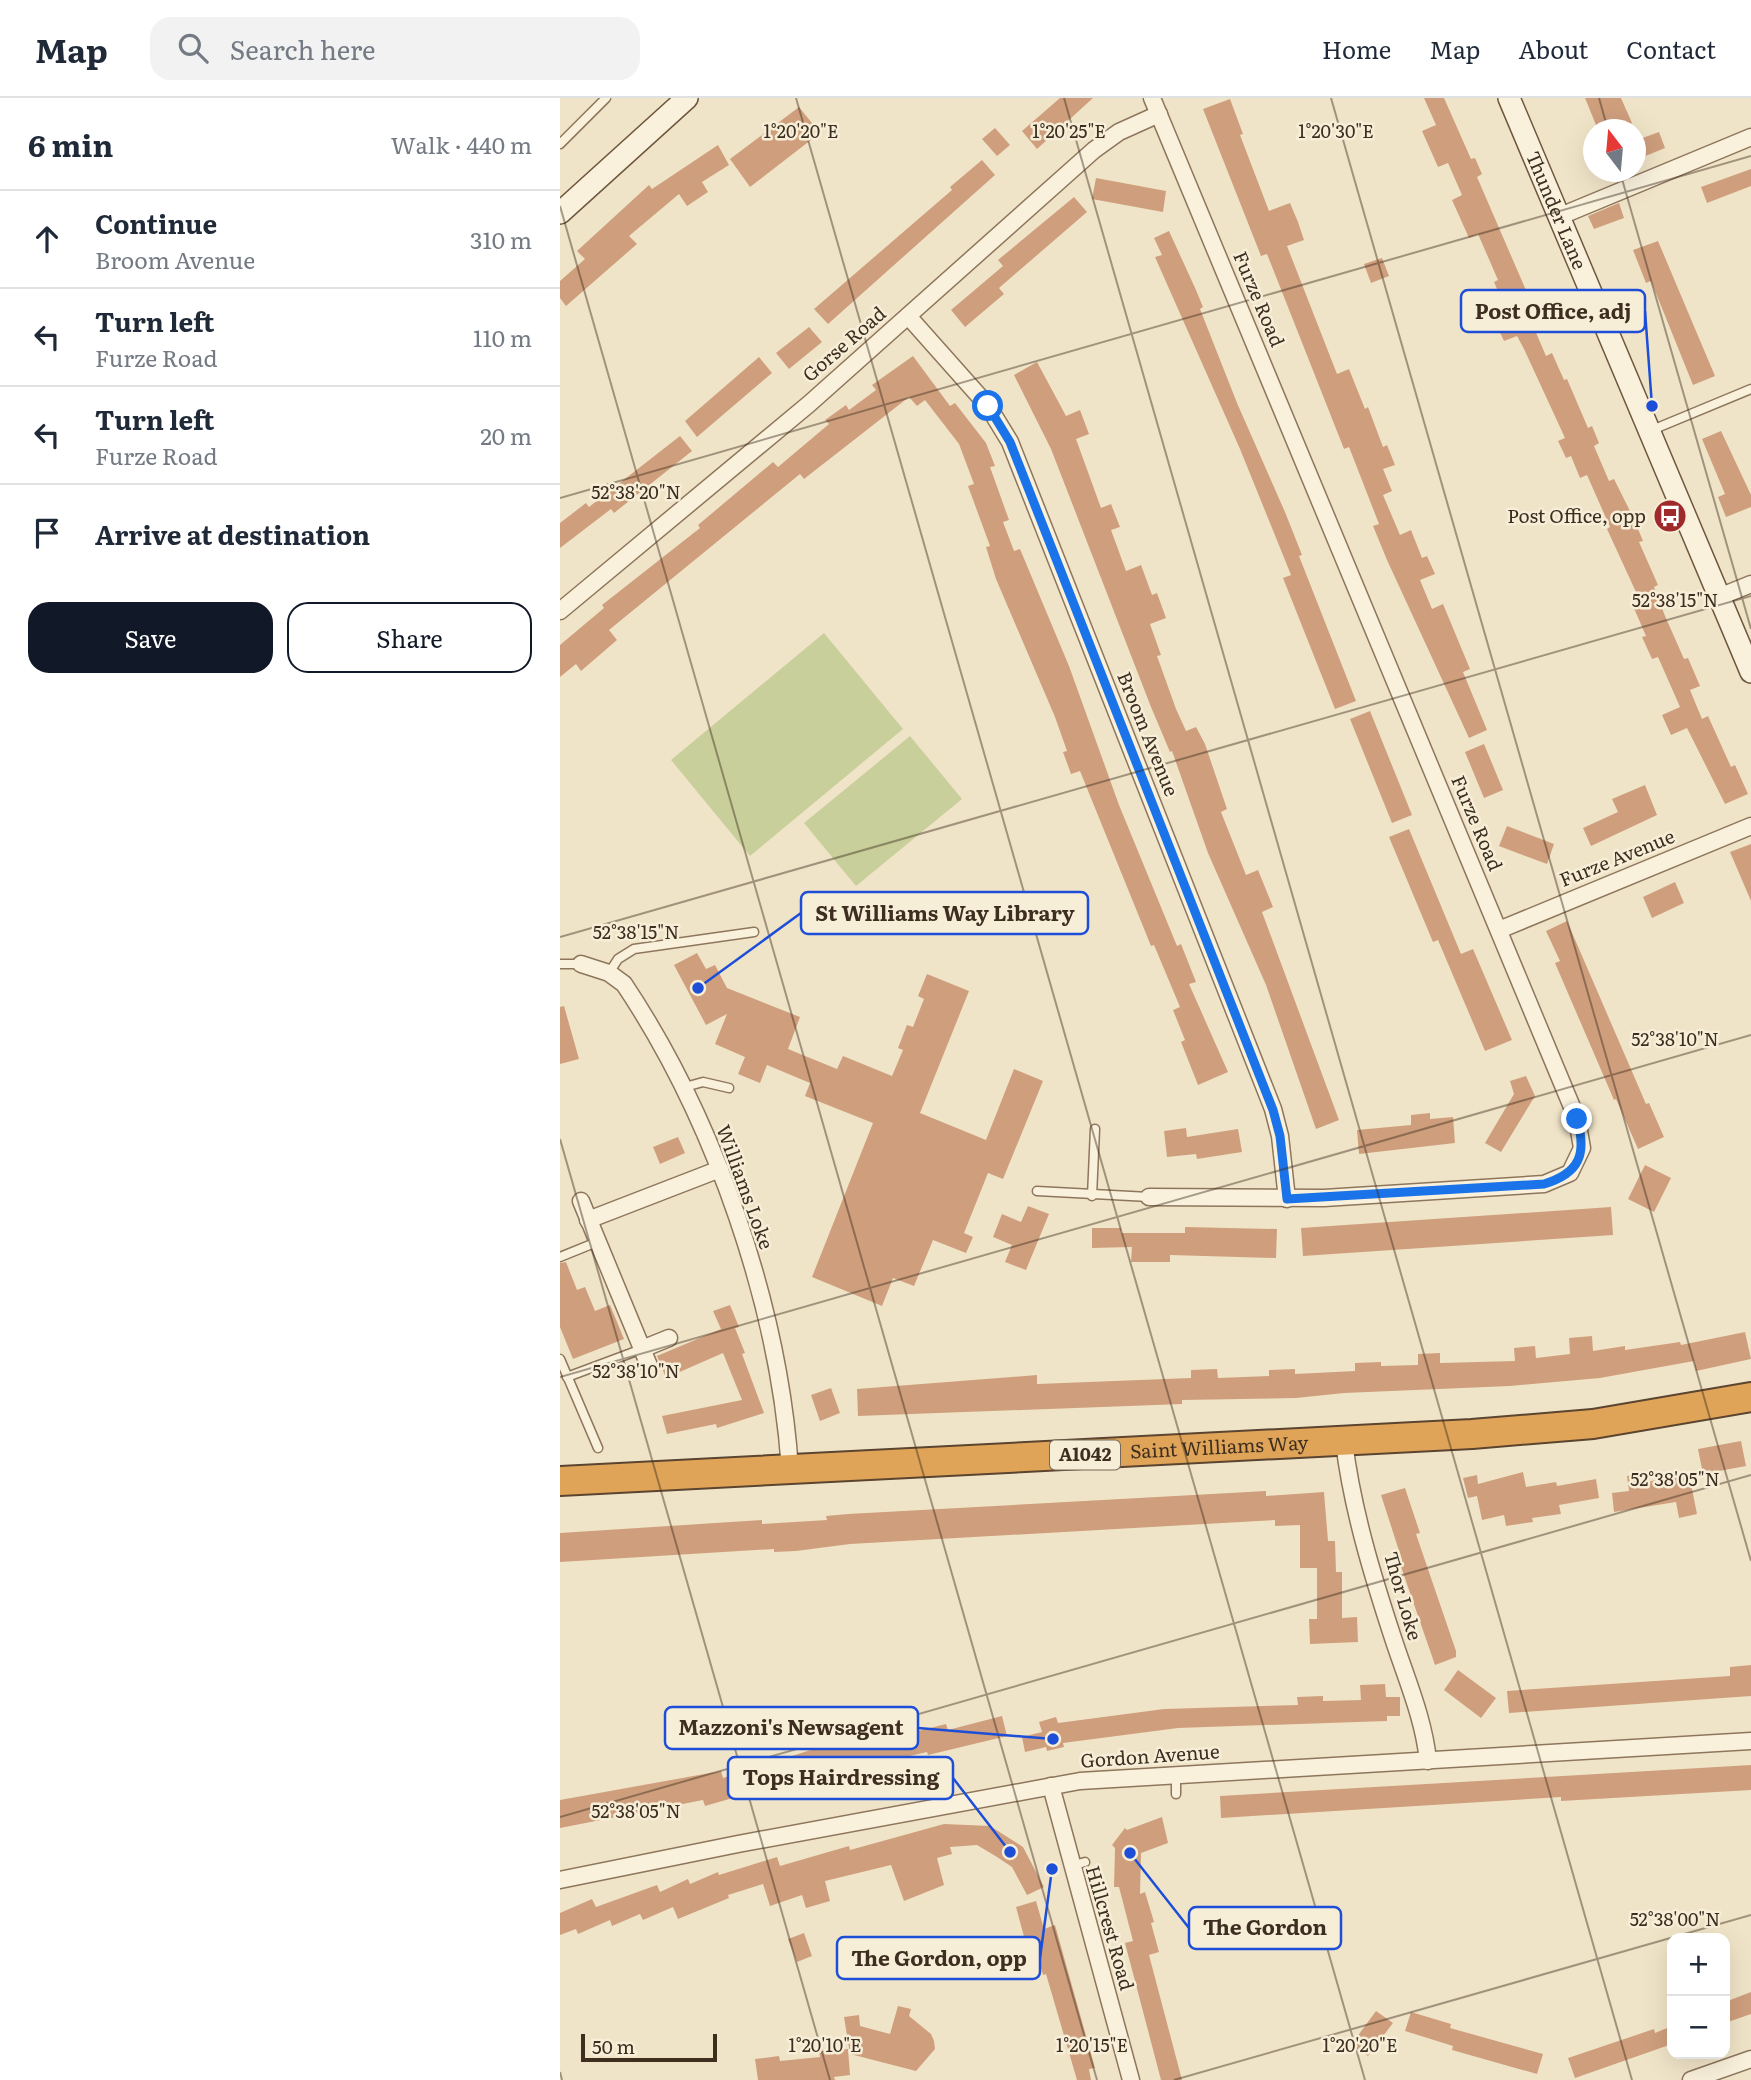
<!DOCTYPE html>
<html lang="en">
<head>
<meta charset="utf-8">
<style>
	:root { --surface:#fff; --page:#f2f2f3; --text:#1f2937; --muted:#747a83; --line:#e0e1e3; --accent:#111827 }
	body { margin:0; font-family:Literata,serif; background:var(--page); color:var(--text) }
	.controls { position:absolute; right:21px; bottom:21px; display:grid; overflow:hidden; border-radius:14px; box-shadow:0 7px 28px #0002 }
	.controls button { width:63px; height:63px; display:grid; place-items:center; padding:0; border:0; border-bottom:2px solid var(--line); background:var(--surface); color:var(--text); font:35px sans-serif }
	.compass { position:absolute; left:1023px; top:21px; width:63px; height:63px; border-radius:50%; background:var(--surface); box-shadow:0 7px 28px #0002; rotate:344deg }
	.scale { position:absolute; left:21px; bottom:18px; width:136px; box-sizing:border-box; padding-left:7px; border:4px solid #3d2e20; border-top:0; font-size:19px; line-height:24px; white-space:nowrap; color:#3d2e20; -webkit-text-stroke:5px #f7eed8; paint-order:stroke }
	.stop { position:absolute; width:21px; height:21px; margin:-16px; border:5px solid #1a73e8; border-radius:50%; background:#fff }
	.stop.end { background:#1a73e8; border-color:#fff; box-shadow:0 2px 7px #0008 }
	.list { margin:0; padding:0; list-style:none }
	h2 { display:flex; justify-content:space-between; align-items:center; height:91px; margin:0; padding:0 28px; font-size:30px }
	h2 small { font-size:23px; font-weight:400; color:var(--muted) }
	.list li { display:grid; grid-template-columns:46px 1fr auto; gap:21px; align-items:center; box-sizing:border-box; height:98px; padding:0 28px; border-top:2px solid var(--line) }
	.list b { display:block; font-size:26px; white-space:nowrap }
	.list p { margin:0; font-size:23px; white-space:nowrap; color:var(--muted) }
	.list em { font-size:23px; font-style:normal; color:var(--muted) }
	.actions { display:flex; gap:14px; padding:21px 28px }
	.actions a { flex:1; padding:16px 0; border:2px solid var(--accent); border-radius:21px; text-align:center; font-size:24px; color:var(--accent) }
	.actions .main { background:var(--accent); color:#fff }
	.icon { flex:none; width:38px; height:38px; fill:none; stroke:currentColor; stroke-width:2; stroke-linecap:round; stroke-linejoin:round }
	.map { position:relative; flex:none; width:1191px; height:1982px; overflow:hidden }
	header { display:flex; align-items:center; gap:42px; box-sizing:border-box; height:98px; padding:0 35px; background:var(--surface); border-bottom:2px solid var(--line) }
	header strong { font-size:33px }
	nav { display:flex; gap:38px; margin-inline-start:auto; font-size:24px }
	.search { width:490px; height:63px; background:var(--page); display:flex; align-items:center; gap:18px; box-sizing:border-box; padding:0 24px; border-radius:21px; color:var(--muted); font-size:26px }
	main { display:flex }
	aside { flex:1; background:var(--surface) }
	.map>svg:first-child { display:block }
	.green { fill:#c9cf9b }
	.building { fill:#cf9f7d }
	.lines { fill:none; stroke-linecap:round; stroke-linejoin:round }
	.lane-casing { stroke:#8d765c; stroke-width:11 }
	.street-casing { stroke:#8d765c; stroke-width:19 }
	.secondary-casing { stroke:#6f573f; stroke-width:24 }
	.highway-casing { stroke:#5b4430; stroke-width:32 }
	.lane { stroke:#faf1dc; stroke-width:8 }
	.street { stroke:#faf1dc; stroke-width:16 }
	.secondary { stroke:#faf1dc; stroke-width:21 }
	.highway { stroke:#e0a458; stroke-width:28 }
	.route { stroke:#1a73e8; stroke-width:9 }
	.ticks { fill:none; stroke:#3d2e20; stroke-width:2; stroke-opacity:0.45 }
	.labels { text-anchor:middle; stroke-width:5; stroke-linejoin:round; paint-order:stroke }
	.shield { fill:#f7eed8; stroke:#756857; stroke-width:2 }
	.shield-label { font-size:18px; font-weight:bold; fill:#3d2e20 }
	.street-label { font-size:19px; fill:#3d2e20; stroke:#f7eed8 }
	.poi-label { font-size:19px; fill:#3d2e20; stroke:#f7eed8; text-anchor:end }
	.ticks-label { font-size:18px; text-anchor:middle; fill:#3d2e20; stroke:#f7eed8; stroke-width:5; stroke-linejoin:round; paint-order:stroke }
	.leader { fill:none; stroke:#1d4ed8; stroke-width:2.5 }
	.callout-dot { fill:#1d4ed8; stroke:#f7eed8; stroke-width:2.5 }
	.callout { fill:#f7eed8; stroke:#1d4ed8; stroke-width:2.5 }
	.callout-label { font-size:21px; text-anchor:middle; font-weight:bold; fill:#3d2e20 }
</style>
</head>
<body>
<header>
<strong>Map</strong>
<div class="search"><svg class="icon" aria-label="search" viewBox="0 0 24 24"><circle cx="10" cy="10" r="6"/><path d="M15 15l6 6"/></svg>Search here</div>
<nav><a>Home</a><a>Map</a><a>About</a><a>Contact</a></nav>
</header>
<main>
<aside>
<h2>6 min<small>Walk · 440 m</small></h2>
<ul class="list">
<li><svg class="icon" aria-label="ahead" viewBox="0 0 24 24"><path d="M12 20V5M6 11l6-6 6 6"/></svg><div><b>Continue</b><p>Broom Avenue</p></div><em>310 m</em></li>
<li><svg class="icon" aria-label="left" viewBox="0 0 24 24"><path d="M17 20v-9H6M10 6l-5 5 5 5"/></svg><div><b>Turn left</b><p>Furze Road</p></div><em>110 m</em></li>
<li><svg class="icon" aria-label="left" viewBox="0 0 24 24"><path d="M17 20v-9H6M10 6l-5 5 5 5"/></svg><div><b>Turn left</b><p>Furze Road</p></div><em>20 m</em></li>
<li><svg class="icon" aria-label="arrive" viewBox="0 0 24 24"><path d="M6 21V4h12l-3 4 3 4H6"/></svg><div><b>Arrive at destination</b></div></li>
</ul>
<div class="actions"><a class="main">Save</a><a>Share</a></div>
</aside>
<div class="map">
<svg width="1191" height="1982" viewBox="0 0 1191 1982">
	<rect width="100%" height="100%" fill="#f0e4c8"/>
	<g class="green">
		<polygon points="264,535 343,631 190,758 111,662"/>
		<polygon points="350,638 402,701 296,788 244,725"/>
	</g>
	<g class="building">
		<polygon points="500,0 533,0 477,51 462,33"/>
		<polygon points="864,0 884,0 911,61 915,60 922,76 917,79 981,227 974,230 986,258 992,255 1004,282 1007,281 1028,330 1032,328 1039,345 1034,348 1049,383 1054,381 1073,419 1083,443 1079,444 1098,487 1094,489 1105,518 1124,561 1128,560 1140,588 1130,592 1142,621 1148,618 1171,669 1175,667 1188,696 1165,706 1127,630 1111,637 1102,617 1120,609 1098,559 1092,561 1082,539 1086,538 1073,508 1081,505 1047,431 1050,429 1027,377 1020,380 1011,358 1006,360 998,343 1005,340 964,251 957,238 944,243 936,226 950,221 934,184 938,182 918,136 909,140 892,102 902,97 888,65 878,69 862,33 876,27"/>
		<polygon points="1025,0 1061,0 1072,25 1056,32 1038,32"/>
		<polygon points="670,1 683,36 680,37 709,113 730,105 738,124 744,142 727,148 777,276 789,271 805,311 808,309 823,349 827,347 835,367 823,371 832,393 823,397 840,437 851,432 862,460 867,458 875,476 860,482 872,511 883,506 910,571 903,574 927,632 909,640 827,462 813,428 819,426 789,349 784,351 707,156 701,158 643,11"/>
		<polygon points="239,9 260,35 190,89 170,61"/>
		<polygon points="435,30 450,47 437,58 422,41"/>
		<polygon points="1099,34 1105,50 1083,59 1077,42"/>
		<polygon points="158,47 169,67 142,84 148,94 127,108 119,96 69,138 77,146 6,208 0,200 0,183 25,161 17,153 89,87 92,91"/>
		<polygon points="422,62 435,77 268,226 254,211 392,92 390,89"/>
		<polygon points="1191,71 1191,88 1147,105 1141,89"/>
		<polygon points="536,80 606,93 603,114 532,101"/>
		<polygon points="514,99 527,114 439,190 444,196 405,229 391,212 443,168 438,162"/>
		<polygon points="1059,105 1064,120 1034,131 1028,118"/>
		<polygon points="609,133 636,192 643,209 640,211 677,305 725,414 742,457 739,458 796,603 775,611 723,480 731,477 680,351 595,159 602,157 594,140"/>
		<polygon points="1098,143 1155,278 1133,287 1091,183 1086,185 1073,152"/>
		<polygon points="822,160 829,178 811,185 804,166"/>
		<polygon points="249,229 262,244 229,271 216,255"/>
		<polygon points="353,258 390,308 395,305 426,345 435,368 430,369 449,422 443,424 454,453 460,451 509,568 559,707 617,848 621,846 636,884 629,886 668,974 638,987 621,944 625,942 613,912 620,909 594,847 591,848 520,673 511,676 503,654 507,653 495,619 436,481 426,449 430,448 408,388 414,386 399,346 365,302 357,308 349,299 244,381 240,376 49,532 57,542 21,573 16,566 0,579 0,547 44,510 42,507 140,430 138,427 213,364 218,369 269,326 265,322 286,307 289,312 316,292 312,287"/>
		<polygon points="199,259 212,275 137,339 125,323"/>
		<polygon points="477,264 506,318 520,312 529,336 516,341 541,410 551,406 560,429 551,432 566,473 581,467 592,497 597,495 606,520 590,526 601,557 597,558 616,611 626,633 636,629 645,646 667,711 661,714 686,777 698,772 713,809 702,814 779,1022 756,1031 706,887 648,755 612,653 610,654 591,609 491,351 454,277"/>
		<polygon points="1161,333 1191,397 1191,409 1166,419 1158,399 1165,396 1142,341"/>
		<polygon points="120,338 132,353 54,415 51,411 0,450 0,425 26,405 29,409"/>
		<polygon points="810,613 852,717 832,725 790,621"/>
		<polygon points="924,646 943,692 924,700 905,654"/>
		<polygon points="1085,687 1097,717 1031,748 1023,730 1058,714 1052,701"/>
		<polygon points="947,728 994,746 987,766 939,748"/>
		<polygon points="849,731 901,856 913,851 952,942 925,953 878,842 873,844 829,739"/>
		<polygon points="1191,746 1191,803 1170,754"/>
		<polygon points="1115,784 1124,805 1092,820 1083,799"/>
		<polygon points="1007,823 1086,1006 1089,1005 1104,1039 1078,1051 1056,1001 1054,1002 995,865 1000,863 986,833"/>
		<polygon points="137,855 146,871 155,867 167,890 240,919 228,951 277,971 283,958 332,978 343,952 338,950 347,927 353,929 364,901 358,898 367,876 409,893 360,1015 426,1042 454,971 483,983 443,1081 428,1075 404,1135 413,1139 406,1155 373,1142 354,1188 333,1180 322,1208 252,1179 313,1025 245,998 250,985 207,967 200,985 178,976 185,959 155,946 167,916 146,927 114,867"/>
		<polygon points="4,908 19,961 0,966 0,909"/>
		<polygon points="966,978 975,998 941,1054 925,1045 954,996 950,983"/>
		<polygon points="870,1015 870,1021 893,1019 895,1045 799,1056 797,1032 851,1027 851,1017"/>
		<polygon points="626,1030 627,1039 678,1031 682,1054 637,1061 636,1056 607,1059 604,1033"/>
		<polygon points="118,1039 125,1055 100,1066 93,1049"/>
		<polygon points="1085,1067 1111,1080 1094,1114 1068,1101"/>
		<polygon points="468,1108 489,1116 466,1172 445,1164 452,1147 433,1139 442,1116 461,1124"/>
		<polygon points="1051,1109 1053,1137 743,1158 741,1130"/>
		<polygon points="625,1129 717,1131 716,1160 610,1157 610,1164 571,1164 572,1149 532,1150 532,1130 561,1130 561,1135 625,1135"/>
		<polygon points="6,1164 17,1192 25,1189 35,1213 50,1207 64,1241 13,1261 0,1229 0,1165"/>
		<polygon points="170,1207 179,1229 175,1230 185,1255 182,1256 204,1315 157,1330 156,1326 107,1336 102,1318 182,1302 163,1255 106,1280 97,1258 161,1231 153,1213"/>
		<polygon points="1185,1234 1191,1261 1136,1273 1134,1263 1040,1280 950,1288 784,1295 736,1300 622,1302 622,1306 298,1318 297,1291 477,1277 477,1286 631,1280 631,1272 657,1271 658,1280 709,1278 709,1272 735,1271 735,1276 795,1273 795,1265 821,1264 821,1268 858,1267 858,1256 880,1255 880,1265 955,1263 954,1250 975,1248 976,1260 1010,1256 1009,1240 1032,1238 1033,1253 1065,1248 1065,1252 1120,1244 1121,1247"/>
		<polygon points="271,1290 280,1315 260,1323 251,1297"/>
		<polygon points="1181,1343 1186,1368 1143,1376 1138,1351"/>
		<polygon points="963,1374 966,1389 996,1384 997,1388 1036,1381 1039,1400 999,1407 1001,1416 972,1420 973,1424 946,1428 944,1417 922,1422 917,1398 908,1400 903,1380 917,1377 918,1386"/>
		<polygon points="1085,1376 1086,1384 1129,1376 1137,1416 1119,1420 1116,1404 1054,1414 1052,1395 1069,1393 1067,1378"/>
		<polygon points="845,1390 860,1435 856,1436 896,1553 896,1559 875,1567 839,1463 842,1462 821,1397"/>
		<polygon points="706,1393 706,1398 764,1394 768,1443 775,1443 776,1474 782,1474 782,1520 797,1519 798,1544 750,1546 749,1521 757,1521 757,1470 740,1470 740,1427 715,1428 715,1422 290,1446 236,1453 214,1454 214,1451 0,1464 0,1435 202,1422 202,1426 267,1422 266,1418 288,1416"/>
		<polygon points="1191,1567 1191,1598 949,1615 947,1593 1170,1578 1170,1569"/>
		<polygon points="898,1572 936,1600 921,1620 884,1592"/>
		<polygon points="825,1586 826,1599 840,1599 840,1618 827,1618 827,1623 618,1630 503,1645 504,1649 487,1653 486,1649 465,1654 462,1639 482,1634 479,1624 496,1619 498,1625 604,1611 738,1607 737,1599 763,1598 763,1603 801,1602 800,1587"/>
		<polygon points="442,1618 447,1638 368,1657 367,1654 302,1669 301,1666 266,1673 145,1708 143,1702 0,1730 0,1702 161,1673 163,1680 260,1649 257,1638 283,1631 287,1646 352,1626 354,1634 386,1626 388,1632"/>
		<polygon points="1191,1667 1191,1692 1001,1703 1001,1699 661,1720 660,1698"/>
		<polygon points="602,1719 608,1745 581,1755 580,1796 585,1794 594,1824 591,1825 599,1854 589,1857 622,1982 601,1982 565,1845 573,1843 559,1789 554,1789 555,1750 552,1747 565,1730 567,1732"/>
		<polygon points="384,1726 430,1728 463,1749 484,1789 467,1797 452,1769 437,1759 417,1747 390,1749 392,1756 377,1760 384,1787 344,1803 331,1767 265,1783 270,1803 246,1810 242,1797 210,1808 203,1786 168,1797 169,1800 118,1821 113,1809 83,1822 80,1816 52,1828 50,1822 18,1836 16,1831 0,1837 0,1815 32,1801 36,1809 97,1787 100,1794 128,1781 130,1786 158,1774 159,1777 217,1759 220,1768 289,1748 290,1752"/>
		<polygon points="476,1803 484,1831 495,1827 535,1970 529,1971 531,1982 517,1982 486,1876 483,1877 474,1844 466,1846 456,1809"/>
		<polygon points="244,1835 252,1858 237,1864 228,1841"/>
		<polygon points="1191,1894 1191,1916 1165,1925 1165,1904"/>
		<polygon points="338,1908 351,1911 349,1918 371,1936 374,1943 375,1951 356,1973 290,1956 284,1919 299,1917 300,1928 330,1936"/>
		<polygon points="816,1913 833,1925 808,1958 791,1947"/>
		<polygon points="851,1914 891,1926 890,1930 983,1956 977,1976 892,1952 893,1948 845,1933"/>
		<polygon points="1112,1928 1112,1946 1015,1980 1008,1960 1094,1931 1095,1935"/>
		<polygon points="288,1951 290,1977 274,1979 275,1982 198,1982 195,1961 219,1958 220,1963 260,1959 259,1953"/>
	</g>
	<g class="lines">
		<defs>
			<g id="lane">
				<polyline points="0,46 46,0"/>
				<polyline points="1092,332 1191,291"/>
				<polyline points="0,866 21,866"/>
				<polyline points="49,875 58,861 74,851 194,834"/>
				<polyline points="125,989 143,984 169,990"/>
				<polyline points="477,1093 589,1099"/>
				<polyline points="532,1098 535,1031"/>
				<polyline points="0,1159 37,1144"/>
				<polyline points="0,1261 38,1350"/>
				<polyline points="7,1279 82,1251"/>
				<polyline points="616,1677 616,1696"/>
				<polyline points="511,1768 525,1764"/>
			</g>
			<g id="street">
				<polyline points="998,119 1191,39"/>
				<polyline points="348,218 428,308 450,344 713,1011 720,1038 727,1101"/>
				<polyline points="1159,499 1191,486"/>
				<polyline points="0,513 249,306 534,52 559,34 599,16"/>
				<polyline points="939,832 1191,728"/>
				<path d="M 21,866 L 49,875 L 64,886 C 155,1022 219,1208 230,1371"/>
				<polyline points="589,1099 764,1100 984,1086 1010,1075 1022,1050 1017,1021 592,0"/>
				<polyline points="21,1103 90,1270"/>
				<polyline points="28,1122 160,1071"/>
				<polyline points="82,1251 109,1240"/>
				<path d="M 784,1344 C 792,1410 812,1476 833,1540 C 846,1580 864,1621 868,1663"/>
				<polyline points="491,1688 571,1982"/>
				<polyline points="0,1782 178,1746 520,1683 1191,1643"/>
				<polyline points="1131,1982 1191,1961"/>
			</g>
			<g id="secondary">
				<path id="s1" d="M 949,0 L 1191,574"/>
				<polyline points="0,115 127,0"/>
			</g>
			<g id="highway">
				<path id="s2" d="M 0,1383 L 912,1336 L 1033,1326 L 1191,1299"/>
			</g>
		</defs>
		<use href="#lane" class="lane-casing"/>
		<use href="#street" class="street-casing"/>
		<use href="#secondary" class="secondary-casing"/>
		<use href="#highway" class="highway-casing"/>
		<use href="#lane" class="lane"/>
		<use href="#street" class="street"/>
		<use href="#secondary" class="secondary"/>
		<use href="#highway" class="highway"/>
	</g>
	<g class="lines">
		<path class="route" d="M 428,308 L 450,344 L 713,1012 L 720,1038 L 727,1101 L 984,1086 C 1020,1075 1027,1056 1017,1021"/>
	</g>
	<path class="ticks" d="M 236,0 L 805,1982M 504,0 L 1072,1982M 771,0 L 1191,1463M 1039,0 L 1048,32M 1060,74 L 1191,531M 0,108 L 537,1982M 0,400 L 1191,58M 0,839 L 1191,498M 0,1041 L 270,1982M 0,1279 L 1191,937M 0,1719 L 1191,1377M 0,1974 L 2,1982M 614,1982 L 1191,1817"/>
	<defs>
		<symbol id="bus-disc" viewBox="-11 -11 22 22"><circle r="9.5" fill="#9e2a2b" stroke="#f7eed8"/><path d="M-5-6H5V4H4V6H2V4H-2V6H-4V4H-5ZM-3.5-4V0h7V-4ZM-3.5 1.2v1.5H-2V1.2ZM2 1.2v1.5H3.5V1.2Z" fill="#fff"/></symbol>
	</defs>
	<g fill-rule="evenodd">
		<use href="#bus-disc" x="1091" y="399" width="38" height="38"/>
	</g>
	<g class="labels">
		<rect class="shield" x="490" y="1342.5" width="70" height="29" rx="5"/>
		<g class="shield-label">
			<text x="525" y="1363">A1042</text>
		</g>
		<g class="street-label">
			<text dy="7" stroke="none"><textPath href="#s1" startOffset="122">Thunder Lane</textPath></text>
			<text transform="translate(699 201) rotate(67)" y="7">Furze Road</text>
			<text transform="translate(284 246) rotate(-41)" y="7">Gorse Road</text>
			<text transform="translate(588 636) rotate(68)" y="7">Broom Avenue</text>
			<text transform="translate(917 725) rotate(67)" y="7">Furze Road</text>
			<text transform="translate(1057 760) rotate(-22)" y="7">Furze Avenue</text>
			<text transform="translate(185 1089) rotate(70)" y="7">Williams Loke</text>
			<text dy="7" stroke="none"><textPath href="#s2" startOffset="660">Saint Williams Way</textPath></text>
			<text transform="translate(843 1498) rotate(74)" y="7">Thor Loke</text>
			<text transform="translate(590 1658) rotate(-4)" y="7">Gordon Avenue</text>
			<text transform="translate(550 1830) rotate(74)" y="7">Hillcrest Road</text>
		</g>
		<g class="poi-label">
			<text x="1086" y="425">Post Office, opp</text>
		</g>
	</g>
	<g class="ticks-label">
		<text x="241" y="40">1°20'20"E</text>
		<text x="509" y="40">1°20'25"E</text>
		<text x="776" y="40">1°20'30"E</text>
		<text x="76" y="401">52°38'20"N</text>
		<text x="1115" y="509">52°38'15"N</text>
		<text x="76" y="841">52°38'15"N</text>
		<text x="1115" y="948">52°38'10"N</text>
		<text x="76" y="1280">52°38'10"N</text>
		<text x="1115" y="1388">52°38'05"N</text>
		<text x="76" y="1720">52°38'05"N</text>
		<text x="1115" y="1828">52°38'00"N</text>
		<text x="265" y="1954">1°20'10"E</text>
		<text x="532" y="1954">1°20'15"E</text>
		<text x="800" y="1954">1°20'20"E</text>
	</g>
	<path class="leader" d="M1092 308L1085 213M138 890L241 815M493 1641L358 1630M450 1754L393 1680M570 1755L629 1830M492 1771L480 1860"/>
	<g class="callout-dot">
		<circle cx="1092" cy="308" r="7"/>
		<circle cx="138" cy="890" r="7"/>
		<circle cx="493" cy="1641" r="7"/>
		<circle cx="450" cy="1754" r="7"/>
		<circle cx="570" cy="1755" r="7"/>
		<circle cx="492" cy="1771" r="7"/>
	</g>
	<g class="callout">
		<rect x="901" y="192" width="184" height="42" rx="7"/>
		<rect x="241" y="794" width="287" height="42" rx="7"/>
		<rect x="105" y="1609" width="253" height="42" rx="7"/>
		<rect x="168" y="1659" width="225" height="42" rx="7"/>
		<rect x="629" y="1809" width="152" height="42" rx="7"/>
		<rect x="277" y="1839" width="203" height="42" rx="7"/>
	</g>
	<g class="callout-label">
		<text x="993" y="221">Post Office, adj</text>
		<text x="385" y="823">St Williams Way Library</text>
		<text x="231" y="1637">Mazzoni's Newsagent</text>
		<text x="281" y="1687">Tops Hairdressing</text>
		<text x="705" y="1837">The Gordon</text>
		<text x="379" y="1868">The Gordon, opp</text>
	</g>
</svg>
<div class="controls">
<button>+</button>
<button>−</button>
</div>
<svg class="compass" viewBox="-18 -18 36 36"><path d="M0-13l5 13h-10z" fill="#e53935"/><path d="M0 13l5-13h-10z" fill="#747a83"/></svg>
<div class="scale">50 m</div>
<div class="stop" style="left:428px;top:308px"></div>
<div class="stop end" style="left:1017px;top:1021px"></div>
</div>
</main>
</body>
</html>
